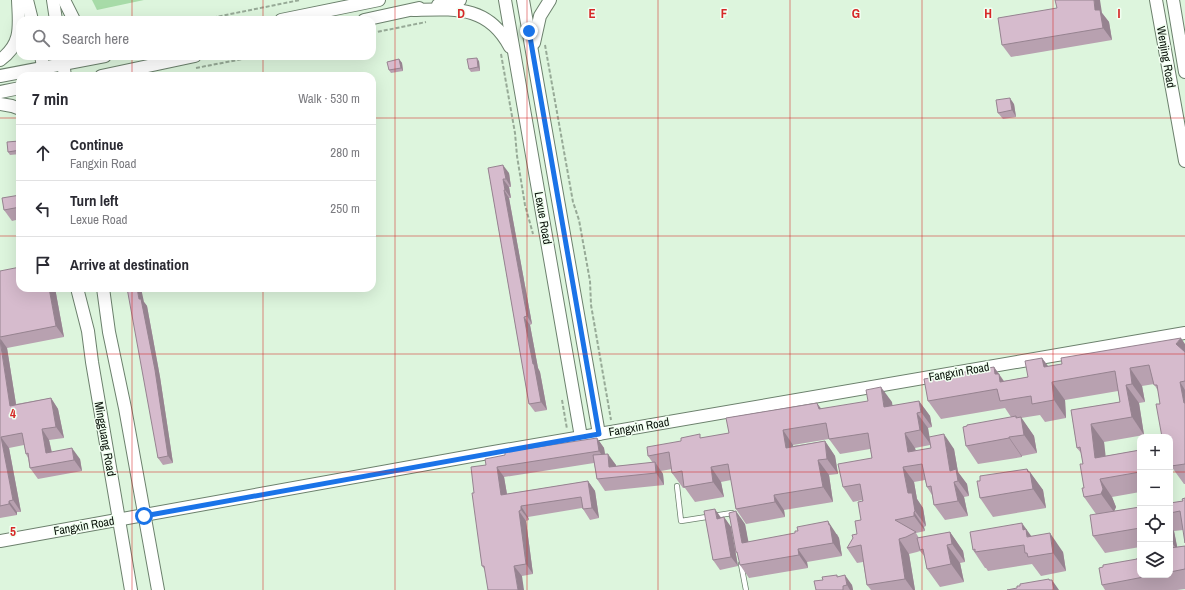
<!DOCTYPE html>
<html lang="en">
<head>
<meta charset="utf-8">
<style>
	:root { --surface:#fff; --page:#f7f7f7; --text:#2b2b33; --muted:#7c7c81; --line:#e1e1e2 }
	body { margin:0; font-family:"Archivo Narrow",sans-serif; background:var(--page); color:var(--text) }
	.controls { position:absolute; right:12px; bottom:12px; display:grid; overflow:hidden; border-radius:8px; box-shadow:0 4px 16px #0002 }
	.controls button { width:36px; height:36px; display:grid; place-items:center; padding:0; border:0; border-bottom:1px solid var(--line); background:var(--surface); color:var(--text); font:20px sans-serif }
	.stop { position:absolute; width:12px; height:12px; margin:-9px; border:3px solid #1a73e8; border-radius:50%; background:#fff }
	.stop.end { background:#1a73e8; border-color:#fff; box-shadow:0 1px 4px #0008 }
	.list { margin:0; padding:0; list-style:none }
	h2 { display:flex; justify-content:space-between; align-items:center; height:52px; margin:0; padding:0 16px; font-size:17px }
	h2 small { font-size:13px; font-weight:400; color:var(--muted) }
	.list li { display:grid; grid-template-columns:26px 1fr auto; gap:12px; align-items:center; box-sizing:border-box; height:56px; padding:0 16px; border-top:1px solid var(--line) }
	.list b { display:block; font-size:15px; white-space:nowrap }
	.list p { margin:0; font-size:13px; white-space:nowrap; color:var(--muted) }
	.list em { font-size:13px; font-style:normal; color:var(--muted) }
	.icon { flex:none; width:22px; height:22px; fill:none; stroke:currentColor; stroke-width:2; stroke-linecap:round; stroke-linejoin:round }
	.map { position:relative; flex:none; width:1185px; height:590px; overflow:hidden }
	.search { position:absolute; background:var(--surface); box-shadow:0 4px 16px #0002; left:16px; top:16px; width:360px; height:44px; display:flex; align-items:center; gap:10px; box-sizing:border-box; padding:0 14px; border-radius:12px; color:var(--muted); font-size:15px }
	.panel { position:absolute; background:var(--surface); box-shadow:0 4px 16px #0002; left:16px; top:72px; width:360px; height:220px; border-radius:12px }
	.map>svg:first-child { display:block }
	.green { fill:#a7dba8 }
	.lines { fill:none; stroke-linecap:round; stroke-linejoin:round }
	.lane-casing { stroke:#6c816d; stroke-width:6 }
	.secondary-casing { stroke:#6c816d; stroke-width:14 }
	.path { stroke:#97aa97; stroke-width:2; stroke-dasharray:4 2; stroke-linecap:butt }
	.lane { stroke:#fff; stroke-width:4.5 }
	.secondary { stroke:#fff; stroke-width:12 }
	.wall { fill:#b8a1b0; fill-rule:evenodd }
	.shaded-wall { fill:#968390 }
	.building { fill:#d6bbcd; stroke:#968390 }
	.route { stroke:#1a73e8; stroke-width:5 }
	.grid { fill:none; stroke:#d62828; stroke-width:1; stroke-opacity:0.55 }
	.labels { text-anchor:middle; stroke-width:3; stroke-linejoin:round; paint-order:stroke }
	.street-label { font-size:12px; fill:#091109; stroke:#f1fff1 }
	.grid-label { font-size:13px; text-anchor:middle; font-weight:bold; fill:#d62828; stroke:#f1fff1; stroke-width:3; stroke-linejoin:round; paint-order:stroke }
</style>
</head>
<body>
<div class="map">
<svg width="1185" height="590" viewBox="0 0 1185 590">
	<rect width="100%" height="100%" fill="#ddf5dd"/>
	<polygon class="green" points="92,0 144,0 97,10"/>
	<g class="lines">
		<defs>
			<g id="lane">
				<polyline points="677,486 681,521 732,513 732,516"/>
				<polyline points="741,564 746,590"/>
			</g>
			<g id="secondary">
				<polyline points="27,0 32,20"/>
				<polyline points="53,0 56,20"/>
				<polyline points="64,0 74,20"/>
				<polyline points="505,0 581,437"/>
				<polyline points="523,0 599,434"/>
				<polyline points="1156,0 1185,161"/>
				<polyline points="1173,0 1185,72"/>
				<polyline points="438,5 460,0"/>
				<path d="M 413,10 C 455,9 488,5 510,47"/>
				<polyline points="281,20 379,0"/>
				<polyline points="364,20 419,8"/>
				<polyline points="534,43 540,16 550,0"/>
				<polyline points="41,56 45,76"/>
				<polyline points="62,56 65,76"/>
				<path d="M 0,60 C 23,44 19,25 18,0"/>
				<polyline points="0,76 105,56"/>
				<polyline points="101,76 195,56"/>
				<polyline points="0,92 20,88"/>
				<polyline points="0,104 12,106 20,109"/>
				<polyline points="77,288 88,331 92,362 131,590"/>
				<polyline points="103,288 109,332 125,408 158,590"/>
				<polyline points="0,541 488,453 1185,333"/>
			</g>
		</defs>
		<use href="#lane" class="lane-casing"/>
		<use href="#secondary" class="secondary-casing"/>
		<g class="path">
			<polyline points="201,20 300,0"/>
			<polyline points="372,33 426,22"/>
			<polyline points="545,45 573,202 579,220 590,281 591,305 611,420"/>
			<polyline points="501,54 515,133 517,156 525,205 533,234"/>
			<polyline points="196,68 258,56"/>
			<polyline points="562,400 567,429"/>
		</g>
		<use href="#lane" class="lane"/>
		<use href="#secondary" class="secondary"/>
	</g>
	<g class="wall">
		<polygon points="1102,13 1109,22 1112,40 1011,57 1002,45"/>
		<polygon points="399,59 402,63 403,71 391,73 389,70"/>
		<polygon points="479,61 480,71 471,72 469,69"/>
		<polygon points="1014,104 1016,117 1003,119 998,113"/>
		<polygon points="19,141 20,142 20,154 10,155 8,152"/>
		<polygon points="488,168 509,173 511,187 509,187 511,198 509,198 532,324 530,325 538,368 540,372 547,410 535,412 529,404"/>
		<polygon points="20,195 20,219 12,221 4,210"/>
		<polygon points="0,271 20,288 55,288 64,337 7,348 16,404 51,398 58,409 64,438 49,440 52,452 80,459 82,471 38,479 30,468 28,458 26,454 24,445 9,448 21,512 17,512 17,515 0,518"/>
		<polygon points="144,302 147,306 160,377 173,463 163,465 158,458"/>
		<polygon points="1185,344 1185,484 1184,484 1171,466 1158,391 1154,384 1142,386 1145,402 1139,403 1144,435 1104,442 1105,456 1140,450 1140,492 1112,497 1116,507 1114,511 1140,507 1140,547 1105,553 1093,536 1096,514 1084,497 1084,488 1083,464 1081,453 1077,448 1071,410 1120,402 1118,391 1065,400 1066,418 1045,422 1040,415 1021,418 1034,436 1037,453 1022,456 1022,457 978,464 966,446 1011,417 1005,408 941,419 928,401 994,367 1004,381 1028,377 1042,358 1048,366"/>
		<path d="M 919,401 L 930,416 L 932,427 L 928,428 L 929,437 L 954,449 L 958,472 L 967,484 L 969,496 L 964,497 L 968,516 L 945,520 L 934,505 L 932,495 L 927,487 L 925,480 L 914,482 L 917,499 L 923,508 L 926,526 L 924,527 L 925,531 L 916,533 L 919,538 L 950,532 L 963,551 L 965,562 L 960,563 L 964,582 L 940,587 L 927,569 L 925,557 L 920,551 L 917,552 L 909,554 L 915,590 L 871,590 L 867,585 L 863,562 L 857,563 L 847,548 L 857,534 L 861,520 L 862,500 L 853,502 L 843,487 L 872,458 L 870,449 L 840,454 L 829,439 L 793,445 L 793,446 L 825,441 L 835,456 L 838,474 L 829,475 L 833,502 L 784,510 L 785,517 L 746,524 L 736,509 L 731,480 L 721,482 L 724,497 L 695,502 L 685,488 L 683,488 L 672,473 L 672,469 L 661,471 L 663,474 L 664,485 L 605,491 L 597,479 L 594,463 L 504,477 L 507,494 L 588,481 L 595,491 L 599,518 L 590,520 L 583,509 L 582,508 L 528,517 L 529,520 L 526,521 L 533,574 L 522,576 L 485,570 L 482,566 L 474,493 L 486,465 L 597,438 L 604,448 L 605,454 L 616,465 L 616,466 L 653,463 L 648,456 L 702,438 L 729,433 L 822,409 L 892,402 L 892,406 ZM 930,445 L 931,448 L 916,451 L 915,448 Z"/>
		<polygon points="1027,469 1043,490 1046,508 993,517 980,498 980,481"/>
		<polygon points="1183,501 1183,530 1174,531 1177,547 1185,546 1185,589 1177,590 1105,590 1102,585 1137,559 1140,575 1170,575 1170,503"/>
		<polygon points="724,517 731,527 738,566 720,570 713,560 721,518"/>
		<polygon points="745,524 748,542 837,534 839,538 842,556 807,562 808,568 749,578 740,565 738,554 736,552"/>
		<polygon points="1031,536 1063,552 1066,571 1041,576 1032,564 988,571 986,568 985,568 973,550"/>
		<polygon points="838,577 852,585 853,590 816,590"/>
	</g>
	<g class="shaded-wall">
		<polygon points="1094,0 1100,0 1102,13 1109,22 1112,40 1103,28 1095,10"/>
		<polygon points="477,58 479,61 480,71 478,67"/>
		<polygon points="399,59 402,63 403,71 401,68"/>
		<polygon points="1010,98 1014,104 1016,117 1012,110"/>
		<polygon points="503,165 509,173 511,187 506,179"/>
		<polygon points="503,179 509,187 511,198 505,190"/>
		<polygon points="504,190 509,198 532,324 527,316"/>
		<polygon points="49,288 55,288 64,337 56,326"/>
		<polygon points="137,288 141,288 144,302 147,306 160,377 173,463 168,456"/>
		<polygon points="524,317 530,325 538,368 540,372 547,410 541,402 533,364"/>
		<polygon points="0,338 7,348 18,417 10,406"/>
		<polygon points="1181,338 1185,344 1185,357 1176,344"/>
		<polygon points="1042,358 1055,376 1044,367"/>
		<polygon points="994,367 1011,392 1013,400 995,374"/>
		<polygon points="1130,368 1142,386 1145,402 1132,384"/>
		<polygon points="1052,382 1065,400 1066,418 1054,400"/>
		<polygon points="1180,382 1185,390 1185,405 1184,403"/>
		<polygon points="1126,385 1139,403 1144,435 1132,417"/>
		<polygon points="881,387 892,402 895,422 884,407"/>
		<polygon points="51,398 58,409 64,438 56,427"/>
		<polygon points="919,401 930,416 932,427 921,412"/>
		<polygon points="817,403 828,418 819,409"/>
		<polygon points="917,413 928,428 931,445 920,430"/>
		<polygon points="1016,416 1022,425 1021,417 1034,436 1037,453 1024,435"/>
		<polygon points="1091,424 1104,442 1108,476 1095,458"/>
		<polygon points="42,429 49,440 54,464 46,453"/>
		<polygon points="783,430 793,445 796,463 786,448"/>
		<polygon points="905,433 915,448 918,464 908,452"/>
		<polygon points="944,434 954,449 958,472 967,484 969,496 958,481 950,471"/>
		<polygon points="1,437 9,448 21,512 13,500"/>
		<polygon points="1009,437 1022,456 1022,457 1009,438"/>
		<polygon points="597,438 604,448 606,461 599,451"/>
		<polygon points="825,441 835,456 838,474 827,459"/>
		<polygon points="72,448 80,459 82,471 74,460"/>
		<polygon points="608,454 616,465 617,477 609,467"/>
		<polygon points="818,460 829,475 833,502 823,487"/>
		<polygon points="655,462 663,474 664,485 656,473"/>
		<polygon points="497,467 504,477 509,506 501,495"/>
		<polygon points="711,467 721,482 724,497 713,482"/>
		<polygon points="903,467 914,482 917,499 923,508 926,526 915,511 908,493"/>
		<polygon points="1027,469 1031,474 1030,472 1043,490 1046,508 1033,489"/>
		<polygon points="1100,479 1112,497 1116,507 1114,512 1101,494"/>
		<polygon points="588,481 595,491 599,518 592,508"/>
		<polygon points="954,482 964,497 968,516 958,501"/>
		<polygon points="774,495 784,510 785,517 775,502"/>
		<polygon points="9,501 17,512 17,515 9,504"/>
		<polygon points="521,506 528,517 529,520 521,510"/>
		<polygon points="715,509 722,519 717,519"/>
		<polygon points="519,511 526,521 533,574 526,564"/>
		<polygon points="736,511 745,524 751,555 742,543"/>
		<polygon points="914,512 924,527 925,531 914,516"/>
		<polygon points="724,517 731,527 738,566 731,557"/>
		<polygon points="828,521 839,538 842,556 833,543 829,525"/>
		<polygon points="1022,523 1039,547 1040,555 1023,530"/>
		<polygon points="1170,526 1174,531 1178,551 1170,540"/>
		<polygon points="950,532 963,551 965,562 952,544"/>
		<polygon points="1050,533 1063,552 1066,571 1053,553"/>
		<polygon points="899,539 909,554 915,590 913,590 905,579"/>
		<polygon points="947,545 960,563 964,582 951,564"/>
		<polygon points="798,549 807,562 808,568 799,555"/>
		<polygon points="514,566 522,576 524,590 518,590"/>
		<polygon points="845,575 852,585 853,590 850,590 847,585"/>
		<polygon points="1049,579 1053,584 1052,580 1059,590 1054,590"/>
	</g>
	<g class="building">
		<polygon points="1055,0 1094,0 1095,10 1100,10 1103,28 1002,45 998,18 1057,8"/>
		<polygon points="477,58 478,67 469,69 467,59"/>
		<polygon points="399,59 401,68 389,70 387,62"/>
		<polygon points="1010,98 1012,110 998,113 996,100"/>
		<polygon points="19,141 20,150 8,152 7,142"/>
		<polygon points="503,165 506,179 503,179 505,190 504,190 527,316 524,317 533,364 534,364 541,402 529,404 488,168"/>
		<polygon points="20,195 20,207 4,210 2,198"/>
		<polygon points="20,267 20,288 49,288 56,326 0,337 0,271"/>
		<polygon points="127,288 137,288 139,299 141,299 155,370 168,456 158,458"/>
		<polygon points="1181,338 1176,344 1185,352 1185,381 1180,382 1184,403 1185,403 1185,464 1171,466 1170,461 1170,437 1162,437 1156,404 1160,404 1157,385 1154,385 1149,365 1130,368 1132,384 1126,385 1132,417 1091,424 1095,458 1140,450 1140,472 1100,479 1103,489 1101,494 1084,497 1082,488 1084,488 1080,464 1083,464 1080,447 1077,448 1071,410 1120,402 1115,371 1052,382 1054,400 1032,404 1031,396 1000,401 997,389 928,401 924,379 994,367 995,374 999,374 1000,382 1028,377 1025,361 1042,358 1044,367 1062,364 1061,358"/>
		<polygon points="0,340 10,406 51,398 56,427 42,429 46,453 72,448 74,460 30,468 28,453 26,454 22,433 1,437 13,500 9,501 9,504 0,506"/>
		<polygon points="881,387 884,407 919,401 921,412 917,413 920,430 905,433 908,452 931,448 929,437 944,434 950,471 956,469 958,481 954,482 958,501 934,505 931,486 927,487 922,464 903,467 908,493 912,493 915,511 914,512 914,516 895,520 916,532 906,537 899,539 905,579 867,585 861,545 847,548 853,538 852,535 857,534 855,521 861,520 858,502 863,501 860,484 843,487 838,464 872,458 868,433 829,439 826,423 783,430 786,448 825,441 827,459 818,460 823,487 774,495 775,502 736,509 728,464 711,467 713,482 684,487 682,471 672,473 669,452 648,456 647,447 681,441 681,438 700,434 700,438 729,433 726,418 817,403 819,409 868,401 866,390"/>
		<polygon points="1016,416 1016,418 1021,417 1024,435 1009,437 1009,438 966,446 963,427 967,426 967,425"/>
		<polygon points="597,438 599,451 497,467 501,495 588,481 592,508 583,509 581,497 521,506 521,510 519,511 526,564 514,566 518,590 488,590 484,566 482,566 478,537 472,493 474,493 471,467 486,465 485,459 505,455 505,452"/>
		<polygon points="608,454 609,467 655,462 656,473 597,479 593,455"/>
		<polygon points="1027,469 1028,472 1030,472 1033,489 980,498 977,481 980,481 980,476"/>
		<polygon points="1185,498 1185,543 1180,511 1170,513 1170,503 1183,501 1182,499"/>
		<polygon points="1140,507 1140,528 1093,536 1090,515"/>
		<polygon points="715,509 717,519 724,517 731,557 713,560 704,511"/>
		<polygon points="736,511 742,543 795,533 795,531 798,531 797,527 828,521 829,525 830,525 833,543 798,549 799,555 740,565 737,552 736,552 729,513"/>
		<polygon points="1022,523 1023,530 1026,529 1027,537 1050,533 1053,553 1028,557 1027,553 1025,553 1024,545 975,552 975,549 973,550 970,532"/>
		<polygon points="950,532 952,544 947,545 951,564 927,569 923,549 920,550 917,538"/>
		<polygon points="1185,546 1185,569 1170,572 1170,548"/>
		<polygon points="1137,558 1140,558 1140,575 1154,575 1102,585 1099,568 1103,567 1103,565 1137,559"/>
		<polygon points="837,575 837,577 845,575 847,585 843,586 843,590 816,590 814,581 823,580 822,577"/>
		<polygon points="1049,579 1049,580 1052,580 1054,590 1007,590 1017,588 1017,586 1020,586 1020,584"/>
	</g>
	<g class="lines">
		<polyline class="route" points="144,516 599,434 529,31"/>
	</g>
	<path class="grid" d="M 132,0 L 132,20M 263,0 L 263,20M 395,0 L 395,590M 527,0 L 527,590M 658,0 L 658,590M 790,0 L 790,590M 922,0 L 922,590M 1053,0 L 1053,590M 132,56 L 132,76M 263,56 L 263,76M 0,118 L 20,118M 372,118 L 1185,118M 0,236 L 20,236M 372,236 L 1185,236M 132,288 L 132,590M 263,288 L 263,590M 0,354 L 1185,354M 0,472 L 1140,472M 1170,472 L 1185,472"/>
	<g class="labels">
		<g class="street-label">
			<text transform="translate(1166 57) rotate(80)" y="4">Wenjing Road</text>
			<text transform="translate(543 218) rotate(80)" y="4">Lexue Road</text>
			<text transform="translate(959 372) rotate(-10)" y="4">Fangxin Road</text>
			<text transform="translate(639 427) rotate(-10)" y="4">Fangxin Road</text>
			<text transform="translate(105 439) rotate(80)" y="4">Mingguang Road</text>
			<text transform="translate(84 526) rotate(-10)" y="4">Fangxin Road</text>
		</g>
	</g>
	<g class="grid-label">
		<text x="461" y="18">D</text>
		<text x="592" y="18">E</text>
		<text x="724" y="18">F</text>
		<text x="856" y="18">G</text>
		<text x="988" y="18">H</text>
		<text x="1119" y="18">I</text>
		<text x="13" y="418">4</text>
		<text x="13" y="536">5</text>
	</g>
</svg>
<div class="controls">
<button>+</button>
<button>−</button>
<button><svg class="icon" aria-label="locate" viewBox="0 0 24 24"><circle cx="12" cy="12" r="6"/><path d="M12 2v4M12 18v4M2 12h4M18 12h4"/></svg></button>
<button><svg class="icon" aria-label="layers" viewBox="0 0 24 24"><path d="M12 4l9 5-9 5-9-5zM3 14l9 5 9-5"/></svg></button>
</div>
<div class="stop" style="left:144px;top:516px"></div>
<div class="stop end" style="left:529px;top:31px"></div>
<div class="search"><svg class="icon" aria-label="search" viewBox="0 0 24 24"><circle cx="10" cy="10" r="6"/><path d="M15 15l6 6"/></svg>Search here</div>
<section class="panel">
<h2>7 min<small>Walk · 530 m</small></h2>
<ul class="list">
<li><svg class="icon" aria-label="ahead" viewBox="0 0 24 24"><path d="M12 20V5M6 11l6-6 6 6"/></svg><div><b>Continue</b><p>Fangxin Road</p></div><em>280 m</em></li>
<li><svg class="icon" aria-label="left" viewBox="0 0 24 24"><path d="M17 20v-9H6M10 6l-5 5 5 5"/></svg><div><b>Turn left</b><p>Lexue Road</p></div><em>250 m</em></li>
<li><svg class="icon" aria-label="arrive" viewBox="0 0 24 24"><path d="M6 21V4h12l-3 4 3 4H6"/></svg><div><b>Arrive at destination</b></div></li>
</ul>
</section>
</div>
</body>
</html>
